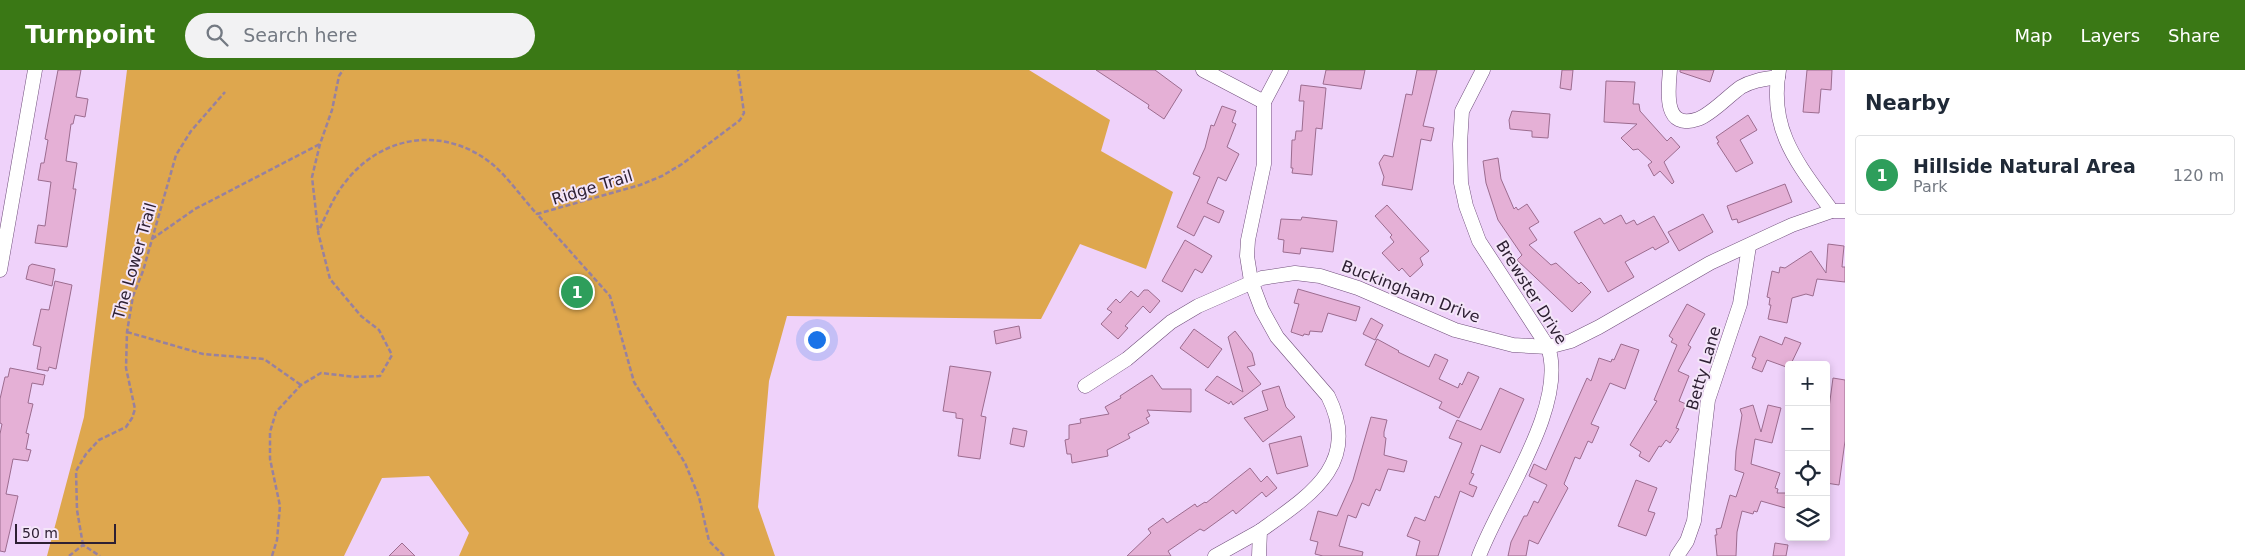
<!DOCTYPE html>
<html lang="en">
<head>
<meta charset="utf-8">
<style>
	:root { --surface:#fff; --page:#f2f2f3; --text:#1f2937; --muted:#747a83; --line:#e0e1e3; --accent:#3a7815 }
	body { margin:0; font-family:"DejaVu Sans",sans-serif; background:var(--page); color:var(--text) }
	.controls { position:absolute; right:15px; bottom:15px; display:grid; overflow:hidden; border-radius:5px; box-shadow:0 2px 8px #0003 }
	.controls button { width:45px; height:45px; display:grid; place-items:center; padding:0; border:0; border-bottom:1px solid var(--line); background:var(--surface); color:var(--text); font:25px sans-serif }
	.scale { position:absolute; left:15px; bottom:12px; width:101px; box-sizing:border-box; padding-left:5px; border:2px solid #2e2033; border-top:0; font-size:14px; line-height:18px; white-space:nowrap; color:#2e2033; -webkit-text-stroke:4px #f4e5f9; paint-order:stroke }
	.you { position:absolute; left:816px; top:269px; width:18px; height:18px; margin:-12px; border:4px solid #fff; border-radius:50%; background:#1a73e8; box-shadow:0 0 0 8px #1a73e833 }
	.badge { display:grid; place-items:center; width:32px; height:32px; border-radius:50%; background:var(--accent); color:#fff; font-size:16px; font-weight:700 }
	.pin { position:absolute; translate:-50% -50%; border:2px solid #fff; box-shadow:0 1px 5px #0006 }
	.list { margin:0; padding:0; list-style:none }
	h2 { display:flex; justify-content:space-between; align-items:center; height:65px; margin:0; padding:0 20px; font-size:21px }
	h2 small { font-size:16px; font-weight:400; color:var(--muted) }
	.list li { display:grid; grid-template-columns:32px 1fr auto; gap:15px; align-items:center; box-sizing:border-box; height:80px; margin:0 10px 10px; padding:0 10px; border:1px solid var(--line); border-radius:5px }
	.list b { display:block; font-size:19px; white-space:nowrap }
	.list p { margin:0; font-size:16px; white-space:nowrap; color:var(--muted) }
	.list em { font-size:16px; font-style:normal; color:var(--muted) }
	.icon { flex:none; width:28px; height:28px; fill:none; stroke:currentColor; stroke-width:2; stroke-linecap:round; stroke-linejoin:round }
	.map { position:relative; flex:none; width:1845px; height:486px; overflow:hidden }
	header { display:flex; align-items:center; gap:30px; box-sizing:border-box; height:70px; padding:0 25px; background:var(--accent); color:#fff }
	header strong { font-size:24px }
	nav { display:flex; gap:28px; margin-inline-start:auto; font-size:18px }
	.search { width:350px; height:45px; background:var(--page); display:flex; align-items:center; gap:12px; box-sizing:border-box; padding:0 18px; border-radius:28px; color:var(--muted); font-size:19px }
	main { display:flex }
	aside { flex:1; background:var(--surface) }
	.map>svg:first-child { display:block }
	.green { fill:#dea74e }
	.building { fill:#e5b0d6; stroke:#9c6c8f }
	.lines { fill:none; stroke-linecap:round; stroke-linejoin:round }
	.street-casing { stroke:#704f7b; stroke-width:15 }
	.path { stroke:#9781a0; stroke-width:2.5; stroke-dasharray:5 2.5; stroke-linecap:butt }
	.street { stroke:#fff; stroke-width:14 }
	.labels { text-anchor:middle; stroke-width:4; stroke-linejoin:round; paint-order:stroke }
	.street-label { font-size:16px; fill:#2e2033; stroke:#f4e5f9 }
</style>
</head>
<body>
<header>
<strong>Turnpoint</strong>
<div class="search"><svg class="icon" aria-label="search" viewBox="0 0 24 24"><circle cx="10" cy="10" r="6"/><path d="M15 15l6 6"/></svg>Search here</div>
<nav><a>Map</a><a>Layers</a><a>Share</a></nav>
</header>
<main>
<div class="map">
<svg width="1845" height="486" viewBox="0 0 1845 486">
	<rect width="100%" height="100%" fill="#efd2fa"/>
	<polygon class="green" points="127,0 1029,0 1110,50 1101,81 1173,122 1146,199 1080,174 1041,249 787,246 769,311 758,437 775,486 459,486 469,463 429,406 382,408 344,486 47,486 84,347"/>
	<g class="building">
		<polygon points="58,0 81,0 76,27 88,29 85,47 75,45 73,54 71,54 66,91 77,93 73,119 76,119 67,177 35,173 38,155 45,156 51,112 38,110 41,93 44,93 48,70 45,69"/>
		<polygon points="1096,0 1155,0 1182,20 1164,49 1148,38 1149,35 1143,31"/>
		<polygon points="1326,0 1365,0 1361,19 1323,14"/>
		<polygon points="1417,0 1437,0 1423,56 1434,58 1431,71 1421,69 1412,120 1382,115 1384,107 1379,93 1384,85 1393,87 1406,24 1412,25"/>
		<polygon points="1562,0 1573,0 1571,20 1560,18"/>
		<polygon points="1680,0 1714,0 1710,12 1680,2"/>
		<polygon points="1807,0 1832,0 1831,20 1821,19 1819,43 1803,42"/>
		<polygon points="1606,11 1635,12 1633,34 1639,34 1640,41 1667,71 1671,67 1680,77 1664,92 1674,112 1672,114 1660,101 1654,106 1648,95 1652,92 1638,79 1633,80 1621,68 1637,54 1604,52"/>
		<polygon points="1301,15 1326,18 1322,59 1316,58 1312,105 1292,103 1293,98 1291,98 1292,70 1295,70 1296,61 1302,61 1304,31 1299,31"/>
		<polygon points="1222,36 1236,41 1232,52 1236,54 1227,77 1239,84 1226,111 1218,107 1207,133 1224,141 1219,153 1204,146 1194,166 1177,157 1200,107 1193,104 1205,78 1211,55 1214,56"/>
		<polygon points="1512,41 1550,44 1548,68 1532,67 1532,61 1510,59 1509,50"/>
		<polygon points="1748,45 1757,60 1740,70 1753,93 1736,102 1717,73 1719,72 1716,67"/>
		<polygon points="1498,88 1501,109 1514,139 1516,137 1518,140 1527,134 1539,152 1529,158 1537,170 1529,175 1551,195 1556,193 1579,214 1581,212 1591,222 1572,242 1517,190 1522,185 1498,150 1486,113 1483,91"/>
		<polygon points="1785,114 1792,132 1738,153 1737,149 1732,150 1727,136"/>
		<polygon points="1387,135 1429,181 1420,188 1423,195 1410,207 1402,198 1399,201 1382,183 1394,172 1390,167 1392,165 1375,146"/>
		<polygon points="1703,144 1713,162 1679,181 1668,162"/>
		<polygon points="1621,145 1626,154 1634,150 1637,155 1654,146 1669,172 1655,180 1653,177 1625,192 1634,207 1608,222 1574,162 1600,148 1604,154"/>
		<polygon points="1302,147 1337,151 1333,182 1301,178 1300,184 1283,182 1284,170 1278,169 1281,149 1301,150"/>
		<polygon points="1185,170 1212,186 1202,203 1195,199 1182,222 1162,211"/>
		<polygon points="1828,174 1844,176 1842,197 1845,197 1845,212 1817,209 1813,226 1806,224 1792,228 1787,253 1768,249 1771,235 1769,235 1770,228 1767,227 1772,201 1779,203 1780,197 1785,198 1811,181 1826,203"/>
		<polygon points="32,194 55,199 52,216 26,209 29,196"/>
		<polygon points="55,211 72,215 56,299 49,297 48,301 37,299 41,277 33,275 41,239 49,240"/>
		<polygon points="1298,219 1360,237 1356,251 1328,243 1322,262 1310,261 1309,265 1304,264 1303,266 1291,262 1299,234 1294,233"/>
		<polygon points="1144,220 1148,220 1160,231 1150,243 1143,236 1125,256 1128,258 1118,269 1101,254 1112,242 1107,239 1116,229 1120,233 1131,221 1138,227"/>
		<polygon points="1687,234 1705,244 1688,275 1691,277 1678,301 1689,306 1679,331 1686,334 1676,358 1679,359 1670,373 1666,370 1661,377 1659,376 1649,392 1639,386 1641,382 1630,375 1657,331 1654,330 1677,275 1671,272 1673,269 1669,266"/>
		<polygon points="1371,248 1383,255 1375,270 1363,264"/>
		<polygon points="1019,256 1021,268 996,274 994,261"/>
		<polygon points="1194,259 1222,279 1208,298 1180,278"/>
		<polygon points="1235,261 1252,283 1255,295 1247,297 1261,314 1233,335 1231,331 1229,334 1205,320 1217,306 1243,322 1228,267"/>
		<polygon points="1760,266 1782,275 1785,267 1801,273 1789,298 1767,290 1762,302 1752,298 1756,288 1752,286"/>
		<polygon points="1377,269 1399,281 1398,282 1429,297 1435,284 1448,290 1439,309 1458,318 1460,313 1462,315 1468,302 1479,307 1459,348 1439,338 1442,332 1365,295"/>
		<polygon points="1621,274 1639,280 1625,319 1610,313 1591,354 1599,357 1592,373 1588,371 1580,389 1575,387 1564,414 1568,418 1538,474 1529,470 1526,486 1508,486 1511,472 1524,446 1527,446 1534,431 1538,433 1547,415 1529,406 1534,394 1546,400 1587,308 1591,311 1599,288 1611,292 1612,289 1614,290"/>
		<polygon points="950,296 991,302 981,346 986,347 980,389 958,386 963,349 956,348 956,343 943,341"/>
		<polygon points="10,298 45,305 43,315 32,313 28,333 33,334 26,363 29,364 26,379 31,380 28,391 13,389 6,424 18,426 5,482 0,481 0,364 2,354 0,353 0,329 5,307 8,307"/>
		<polygon points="1152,305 1162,319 1191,319 1191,342 1147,340 1150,346 1146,348 1149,353 1128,364 1130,368 1107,380 1108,386 1072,393 1071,384 1067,384 1065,370 1069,369 1069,355 1081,353 1080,349 1109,344 1105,337 1121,328 1120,326"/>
		<polygon points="1833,308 1845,310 1845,371 1839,415 1826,413 1826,337 1829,338"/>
		<polygon points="1279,316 1286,337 1295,347 1263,372 1244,348 1268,340 1262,321"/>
		<polygon points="1500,318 1524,329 1500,383 1481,375 1471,403 1474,404 1469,414 1477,417 1473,427 1460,421 1438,486 1416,486 1420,471 1407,466 1415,447 1425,451 1435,426 1439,428 1462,373 1449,368 1457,350 1481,360"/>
		<polygon points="1753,335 1761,362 1768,335 1781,338 1772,373 1755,369 1751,394 1780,403 1775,418 1778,419 1777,423 1789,423 1789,439 1761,431 1757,442 1754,441 1753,444 1742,441 1737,462 1736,486 1717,486 1715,465 1717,465 1716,459 1721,458 1730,425 1736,427 1744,403 1735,400 1736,381 1742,345 1740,339"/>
		<polygon points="1371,347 1387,350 1384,362 1384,367 1386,368 1384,385 1407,391 1404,402 1388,399 1380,421 1376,419 1369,436 1362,433 1356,448 1348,445 1339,476 1363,482 1362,486 1323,486 1315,484 1318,472 1310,470 1318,441 1337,446 1353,410"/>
		<polygon points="1013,358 1027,361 1024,377 1010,374"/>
		<polygon points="1301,366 1308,396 1277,404 1269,374"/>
		<polygon points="1250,398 1261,412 1267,406 1277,418 1266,427 1262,422 1236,444 1233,440 1204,461 1200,459 1168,481 1171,486 1127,486 1151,463 1148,459 1163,448 1167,453 1195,434 1197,437 1205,432 1206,433"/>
		<polygon points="1636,410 1657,418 1648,441 1655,443 1646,466 1618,456"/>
		<polygon points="402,473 415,486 389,486"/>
		<polygon points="1775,473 1788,475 1786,486 1773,486"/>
	</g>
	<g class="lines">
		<defs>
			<g id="street">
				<polyline points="1203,0 1264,32"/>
				<path d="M 1670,0 C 1668,21 1663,61 1698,49 C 1712,44 1728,26 1741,17 C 1753,10 1765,9 1778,7"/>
				<path d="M 1779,0 C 1768,61 1799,95 1832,141"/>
				<polyline points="0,200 35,0"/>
				<polyline points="1085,316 1127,289 1171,252 1198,236 1262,208 1295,203 1320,206 1358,218 1455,260 1513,275 1548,277 1571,271 1599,257 1710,193 1792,155 1832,141 1845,141"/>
				<polyline points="1215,486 1260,461"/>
				<path d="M 1259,486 L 1260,461 C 1309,426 1362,394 1328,326 L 1277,267 L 1262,240 L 1251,211 L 1247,186 L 1248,170 L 1264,94 L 1264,32 L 1281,0"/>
				<path d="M 1479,486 C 1500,430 1568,335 1548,277 L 1479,171 L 1466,136 L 1461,113 L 1460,74 L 1462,41 L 1483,0"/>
				<polyline points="1677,486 1687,471 1694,451 1708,330 1740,234 1749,176"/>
			</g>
		</defs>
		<use href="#street" class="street-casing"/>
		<g class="path">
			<polyline points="318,160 312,107 320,74 332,40 339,6 343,0"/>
			<polyline points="152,169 195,139 320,74"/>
			<polyline points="127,262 203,284 264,289 301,315"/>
			<polyline points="83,475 77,440 76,401 86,384 99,370 126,357 132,348 135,339 126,298 127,262 133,226 143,201 176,85 191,61 225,22"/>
			<polyline points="69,486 83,475 100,486"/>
			<path d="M 272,486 L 277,470 L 280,436 L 270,389 L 270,362 L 276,342 L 301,315 L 321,303 L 355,307 L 380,306 L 392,285 L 379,260 L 361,246 L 330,209 L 318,162 C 326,146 333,128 343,115 C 380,65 442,55 491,93 C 508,107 522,128 537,144"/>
			<polyline points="724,486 709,471 699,427 685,393 634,312 610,226 537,144 640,115 662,106 682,94 740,50 744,43 738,0"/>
		</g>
		<use href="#street" class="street"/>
	</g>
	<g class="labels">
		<g class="street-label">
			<text transform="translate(592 117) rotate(-17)" y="6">Ridge Trail</text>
			<text transform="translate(134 191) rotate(-74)" y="6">The Lower Trail</text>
			<text transform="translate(1411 221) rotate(21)" y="6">Buckingham Drive</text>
			<text transform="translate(1532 222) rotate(58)" y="6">Brewster Drive</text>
			<text transform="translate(1703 298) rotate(-74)" y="6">Betty Lane</text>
		</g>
	</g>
</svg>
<div class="controls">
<button>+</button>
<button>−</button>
<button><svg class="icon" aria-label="locate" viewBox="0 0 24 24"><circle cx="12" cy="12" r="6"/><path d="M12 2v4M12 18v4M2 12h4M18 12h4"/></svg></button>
<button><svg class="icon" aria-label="layers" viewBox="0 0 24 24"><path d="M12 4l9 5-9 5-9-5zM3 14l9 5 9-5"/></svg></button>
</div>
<div class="scale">50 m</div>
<div class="you"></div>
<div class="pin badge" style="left:577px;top:222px;background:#2e9e5b">1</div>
</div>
<aside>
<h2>Nearby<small></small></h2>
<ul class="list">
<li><span class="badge" style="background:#2e9e5b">1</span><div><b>Hillside Natural Area</b><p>Park</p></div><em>120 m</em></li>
</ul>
</aside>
</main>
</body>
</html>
